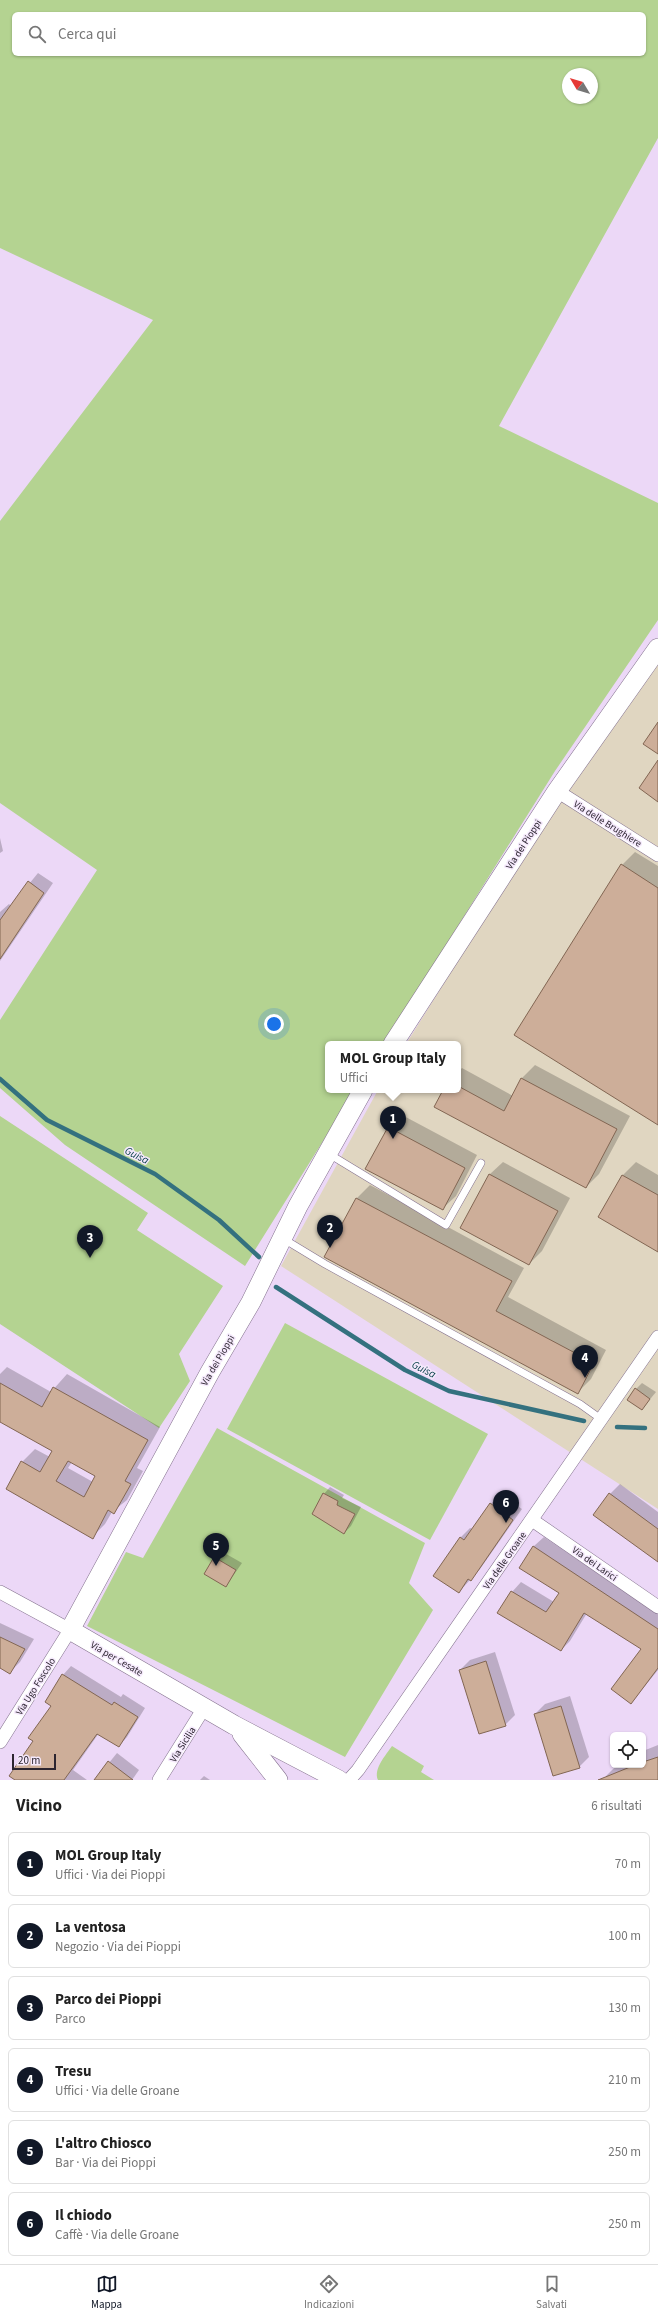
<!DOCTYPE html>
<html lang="it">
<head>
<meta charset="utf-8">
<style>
	:root { --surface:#fff; --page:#f6f6f6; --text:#222; --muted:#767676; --line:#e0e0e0; --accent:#111827 }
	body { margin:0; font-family:"Source Sans 3",sans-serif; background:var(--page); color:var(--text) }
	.controls { position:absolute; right:12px; bottom:12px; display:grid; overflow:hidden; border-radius:6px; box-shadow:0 1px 3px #0004 }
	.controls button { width:36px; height:36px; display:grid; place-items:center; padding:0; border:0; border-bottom:1px solid var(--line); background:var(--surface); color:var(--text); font:20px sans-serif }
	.compass { position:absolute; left:562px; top:68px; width:36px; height:36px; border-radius:50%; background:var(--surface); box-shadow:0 1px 3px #0004; rotate:308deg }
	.scale { position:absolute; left:12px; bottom:10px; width:44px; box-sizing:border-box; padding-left:4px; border:2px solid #2c2530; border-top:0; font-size:11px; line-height:14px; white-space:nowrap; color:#2c2530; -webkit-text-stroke:3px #f5e9fc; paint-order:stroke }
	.you { position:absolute; left:274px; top:1024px; width:14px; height:14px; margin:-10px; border:3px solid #fff; border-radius:50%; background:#1a73e8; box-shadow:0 0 0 6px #1a73e833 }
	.badge { display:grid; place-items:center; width:26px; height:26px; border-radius:50%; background:var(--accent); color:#fff; font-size:13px; font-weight:700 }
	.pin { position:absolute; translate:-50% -33px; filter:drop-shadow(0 1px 2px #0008) }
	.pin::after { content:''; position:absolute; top:21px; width:14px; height:12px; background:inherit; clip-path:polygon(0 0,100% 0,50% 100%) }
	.popup { position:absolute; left:325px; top:1041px; width:136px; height:52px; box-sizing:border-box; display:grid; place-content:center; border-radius:6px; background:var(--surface); filter:drop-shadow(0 1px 3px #0005); font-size:13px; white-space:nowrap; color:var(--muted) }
	.popup b { font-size:15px; color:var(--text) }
	.popup::after { content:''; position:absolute; left:50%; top:100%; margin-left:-8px; border:8px solid transparent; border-top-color:var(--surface) }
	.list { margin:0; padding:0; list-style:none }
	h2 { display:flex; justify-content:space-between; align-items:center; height:52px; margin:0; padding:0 16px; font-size:17px }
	h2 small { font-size:13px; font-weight:400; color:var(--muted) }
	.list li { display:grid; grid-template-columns:26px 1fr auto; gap:12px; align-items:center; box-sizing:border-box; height:64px; margin:0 8px 8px; padding:0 8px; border:1px solid var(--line); border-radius:6px }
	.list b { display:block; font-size:15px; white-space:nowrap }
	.list p { margin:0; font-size:13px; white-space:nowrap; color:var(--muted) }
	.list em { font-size:13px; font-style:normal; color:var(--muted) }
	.icon { flex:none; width:22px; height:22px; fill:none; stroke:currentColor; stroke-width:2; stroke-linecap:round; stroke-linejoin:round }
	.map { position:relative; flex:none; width:658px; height:1780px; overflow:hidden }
	.search { position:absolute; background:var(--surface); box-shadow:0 1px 3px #0004; left:12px; right:12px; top:12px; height:44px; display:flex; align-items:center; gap:10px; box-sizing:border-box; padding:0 14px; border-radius:6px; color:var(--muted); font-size:15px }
	.sheet { height:484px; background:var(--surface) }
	nav { display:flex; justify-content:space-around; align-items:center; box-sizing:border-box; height:56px; border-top:1px solid var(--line); background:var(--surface); font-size:11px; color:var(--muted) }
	nav a { display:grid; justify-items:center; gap:2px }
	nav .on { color:var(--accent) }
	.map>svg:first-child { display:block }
	.industrial { fill:#e0d6c1 }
	.green { fill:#b4d391; fill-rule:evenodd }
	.shadow { fill:#0003; fill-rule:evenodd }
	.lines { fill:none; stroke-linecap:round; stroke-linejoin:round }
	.stream { stroke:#34717f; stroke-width:4.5 }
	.building { fill:#cdae99; stroke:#826653; fill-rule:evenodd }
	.lane-casing { stroke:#84728e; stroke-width:8 }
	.street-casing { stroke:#84728e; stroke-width:14 }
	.secondary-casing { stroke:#84728e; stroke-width:20 }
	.lane { stroke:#fff; stroke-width:7 }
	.street { stroke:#fff; stroke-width:13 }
	.secondary { stroke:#fff; stroke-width:19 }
	.labels { text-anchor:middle; stroke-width:3; stroke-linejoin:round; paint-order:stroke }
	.street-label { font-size:10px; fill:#2c2530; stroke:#f5e9fc }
	.water-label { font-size:11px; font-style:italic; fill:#063e47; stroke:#f5e9fc }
</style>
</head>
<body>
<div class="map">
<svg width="658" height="1780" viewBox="0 0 658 1780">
	<rect width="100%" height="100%" fill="#ecd8f7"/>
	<polygon class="industrial" points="658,660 658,1509 281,1266 378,1090 458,1090 458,1044 406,1044 549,815"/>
	<g class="green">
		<path d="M 0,0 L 658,0 L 658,138 L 499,426 L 658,503 L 658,620 L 555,771 L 384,1044 L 328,1044 L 328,1090 L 355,1090 L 245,1266 L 65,1145 L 0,1088 L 0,1020 L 97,870 L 0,803 L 0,521 L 153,320 L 0,248 ZM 14,14 L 644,14 L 644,54 L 14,54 ZM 568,74 L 592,74 L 592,98 L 568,98 Z"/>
		<polygon points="0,1116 148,1213 137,1230 223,1286 179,1354 190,1381 159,1428 0,1324"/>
		<polygon points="285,1323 488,1434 430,1540 227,1429"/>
		<polygon points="217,1428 425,1543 409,1583 433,1610 345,1757 87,1626 126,1552 143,1558"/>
		<path d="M 392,1746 L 424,1766 L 421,1772 L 434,1780 L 378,1780 C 373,1769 386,1755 392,1746 Z"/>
	</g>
	<g class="shadow">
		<polygon points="0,838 3,851 0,853"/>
		<polygon points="635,852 658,866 658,1124 622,865"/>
		<polygon points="38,873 53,883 0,961 0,912 9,904 11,906"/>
		<polygon points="535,1065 630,1116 599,1174 586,1187 444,1090 458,1090 458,1072 462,1068 513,1096 522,1078"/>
		<polygon points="402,1115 477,1155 456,1196 442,1209 389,1128"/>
		<polygon points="503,1162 570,1198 542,1251 529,1264 489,1175"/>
		<polygon points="636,1162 658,1175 658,1251 599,1217 623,1175"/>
		<path d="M 370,1185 L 524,1268 L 508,1297 L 606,1350 L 591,1379 L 577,1393 L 356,1199 ZM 596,1358 L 597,1359 L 587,1378 L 585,1378 Z"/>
		<path d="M 7,1367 L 51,1392 L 67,1374 L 160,1427 L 137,1468 L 143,1471 L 127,1500 L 112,1512 L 105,1524 L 92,1537 L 22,1462 L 35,1449 L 50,1457 L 53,1451 L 0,1421 L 0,1374 ZM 72,1462 L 97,1475 L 93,1482 L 68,1468 Z"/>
		<polygon points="642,1383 656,1392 642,1409 636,1389"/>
		<polygon points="620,1484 658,1512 658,1561 610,1494"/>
		<polygon points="330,1487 344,1495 342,1498 361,1507 351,1526 344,1533 324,1494"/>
		<polygon points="500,1494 522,1509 480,1569 459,1592 460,1538 470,1528 473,1529 491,1504"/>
		<polygon points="544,1537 658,1614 658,1670 631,1703 642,1649 587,1613 570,1641 561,1650 512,1592 521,1582 554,1602 560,1593 521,1567 534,1546"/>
		<polygon points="221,1551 242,1563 226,1586 215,1558"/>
		<polygon points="0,1623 34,1639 20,1662 10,1672 0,1667"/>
		<polygon points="495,1652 515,1715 505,1725 460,1670 470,1660"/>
		<polygon points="71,1666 121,1697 123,1694 145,1708 127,1737 119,1746 99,1733 73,1770 87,1780 17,1780 53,1705 63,1675"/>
		<polygon points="570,1696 589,1757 579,1767 535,1714 545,1704"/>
		<polygon points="658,1745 658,1780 607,1780 606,1776 617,1765 643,1765 643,1751"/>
		<polygon points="117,1753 139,1770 132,1780 95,1780"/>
		<polygon points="204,1776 210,1780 200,1780"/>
	</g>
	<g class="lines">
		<g class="stream">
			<polyline points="0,1079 47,1120 155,1174 219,1220 259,1257"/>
			<polyline points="276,1287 405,1370 449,1391 584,1421"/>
			<polyline points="617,1427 645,1428"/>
		</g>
	</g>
	<g class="building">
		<polygon points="658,722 658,754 643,744"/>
		<polygon points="658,760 658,802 639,788"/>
		<polygon points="621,864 658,888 658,1125 514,1035"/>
		<polygon points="28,881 44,893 0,959 0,920"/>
		<polygon points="521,1078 617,1129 586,1188 434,1107 443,1090 458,1090 458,1086 504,1111"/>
		<polygon points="388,1127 465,1168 443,1210 365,1169"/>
		<polygon points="489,1174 558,1211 529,1265 460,1228"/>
		<polygon points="622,1175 658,1195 658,1252 598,1217"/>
		<polygon points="356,1198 512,1281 496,1311 594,1363 578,1394 324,1257"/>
		<path d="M 0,1383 L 42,1407 L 53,1387 L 148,1440 L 125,1481 L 131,1484 L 114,1514 L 108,1510 L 93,1539 L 6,1489 L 21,1461 L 40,1472 L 52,1451 L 0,1422 ZM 68,1461 L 95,1476 L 84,1497 L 56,1481 Z"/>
		<polygon points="635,1388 650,1399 642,1410 627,1400"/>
		<polygon points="323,1493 338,1501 337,1505 355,1514 344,1534 312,1514"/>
		<polygon points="609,1493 658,1529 658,1562 593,1515"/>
		<polygon points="490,1503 513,1520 471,1581 468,1579 459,1593 433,1576 460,1537 464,1540"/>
		<polygon points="533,1546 658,1629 658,1668 631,1704 611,1689 641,1649 584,1613 561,1651 497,1613 511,1591 546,1612 559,1593 519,1568"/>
		<polygon points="214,1557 236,1570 226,1587 204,1574"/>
		<polygon points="0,1637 25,1649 10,1674 0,1668"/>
		<polygon points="486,1661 506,1726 479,1734 459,1670"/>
		<polygon points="62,1674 112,1705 114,1702 138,1717 119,1747 97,1734 64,1780 15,1780 9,1776 33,1741 28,1738 51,1706 45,1702"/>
		<polygon points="561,1706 580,1768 553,1776 534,1714"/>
		<polygon points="658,1757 658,1780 598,1780 635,1765 643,1765 643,1762"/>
		<polygon points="108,1761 133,1780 94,1780"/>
	</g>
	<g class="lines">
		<defs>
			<g id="lane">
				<polyline points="329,1154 446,1225 481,1163"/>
				<polyline points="282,1238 325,1264 580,1404 601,1419"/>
			</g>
			<g id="street">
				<polyline points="557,791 658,855"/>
				<polyline points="532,1520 658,1607"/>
				<polyline points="0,1592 70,1630 0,1742"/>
				<polyline points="159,1780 204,1708"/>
				<polyline points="349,1780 358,1770 658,1337"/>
			</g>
			<g id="secondary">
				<polyline points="393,1044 557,791 658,648"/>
				<polyline points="242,1734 278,1780"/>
				<polyline points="339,1780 234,1725 70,1630 210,1372 251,1302 298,1206 363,1090"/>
			</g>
		</defs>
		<use href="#lane" class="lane-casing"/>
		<use href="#street" class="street-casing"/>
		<use href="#secondary" class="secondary-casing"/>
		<use href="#lane" class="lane"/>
		<use href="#street" class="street"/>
		<use href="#secondary" class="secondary"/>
	</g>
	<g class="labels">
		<g class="street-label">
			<text transform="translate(608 823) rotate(32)" y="4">Via delle Brughiere</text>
			<text transform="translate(523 844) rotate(-57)" y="4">Via dei Pioppi</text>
			<text transform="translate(217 1360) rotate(-60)" y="4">Via dei Pioppi</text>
			<text transform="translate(504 1560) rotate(-55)" y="4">Via delle Groane</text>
			<text transform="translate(595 1563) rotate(35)" y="4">Via dei Larici</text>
			<text transform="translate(117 1658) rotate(30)" y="4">Via per Cesate</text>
			<text transform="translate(35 1686) rotate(-58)" y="4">Via Ugo Foscolo</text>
			<text transform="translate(182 1744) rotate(-58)" y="4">Via Sicilia</text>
		</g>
		<g class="water-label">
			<text transform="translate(137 1155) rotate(26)" y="4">Guisa</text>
			<text transform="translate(424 1369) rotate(26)" y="4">Guisa</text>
		</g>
	</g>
</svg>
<div class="controls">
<button><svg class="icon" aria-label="locate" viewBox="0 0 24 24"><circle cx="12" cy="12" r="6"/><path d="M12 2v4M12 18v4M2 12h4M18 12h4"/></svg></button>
</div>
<svg class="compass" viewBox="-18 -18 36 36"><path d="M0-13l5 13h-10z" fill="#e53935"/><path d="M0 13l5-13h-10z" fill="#767676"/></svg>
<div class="scale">20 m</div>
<div class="you"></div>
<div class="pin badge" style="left:393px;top:1139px">1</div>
<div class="popup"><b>MOL Group Italy</b>Uffici</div>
<div class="pin badge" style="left:330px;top:1248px">2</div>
<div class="pin badge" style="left:90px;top:1258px">3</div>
<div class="pin badge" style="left:585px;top:1378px">4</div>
<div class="pin badge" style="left:216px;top:1566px">5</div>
<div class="pin badge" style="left:506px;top:1523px">6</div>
<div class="search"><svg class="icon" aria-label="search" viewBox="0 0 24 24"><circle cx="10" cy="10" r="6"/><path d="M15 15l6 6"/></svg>Cerca qui</div>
</div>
<section class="sheet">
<h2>Vicino<small>6 risultati</small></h2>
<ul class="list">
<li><span class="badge">1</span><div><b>MOL Group Italy</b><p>Uffici · Via dei Pioppi</p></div><em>70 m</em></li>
<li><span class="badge">2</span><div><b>La ventosa</b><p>Negozio · Via dei Pioppi</p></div><em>100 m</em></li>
<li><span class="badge">3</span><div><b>Parco dei Pioppi</b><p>Parco</p></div><em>130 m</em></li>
<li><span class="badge">4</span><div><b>Tresu</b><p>Uffici · Via delle Groane</p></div><em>210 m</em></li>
<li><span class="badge">5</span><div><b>L'altro Chiosco</b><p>Bar · Via dei Pioppi</p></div><em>250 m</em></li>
<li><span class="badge">6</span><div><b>Il chiodo</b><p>Caffè · Via delle Groane</p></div><em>250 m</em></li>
</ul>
</section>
<nav>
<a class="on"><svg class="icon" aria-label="map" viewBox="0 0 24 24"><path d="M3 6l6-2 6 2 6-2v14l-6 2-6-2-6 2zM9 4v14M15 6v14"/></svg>Mappa</a>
<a><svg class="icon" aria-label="directions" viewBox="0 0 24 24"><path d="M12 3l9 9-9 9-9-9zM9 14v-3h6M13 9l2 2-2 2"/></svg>Indicazioni</a>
<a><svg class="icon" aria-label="saved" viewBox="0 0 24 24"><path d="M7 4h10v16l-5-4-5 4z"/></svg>Salvati</a>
</nav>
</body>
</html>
